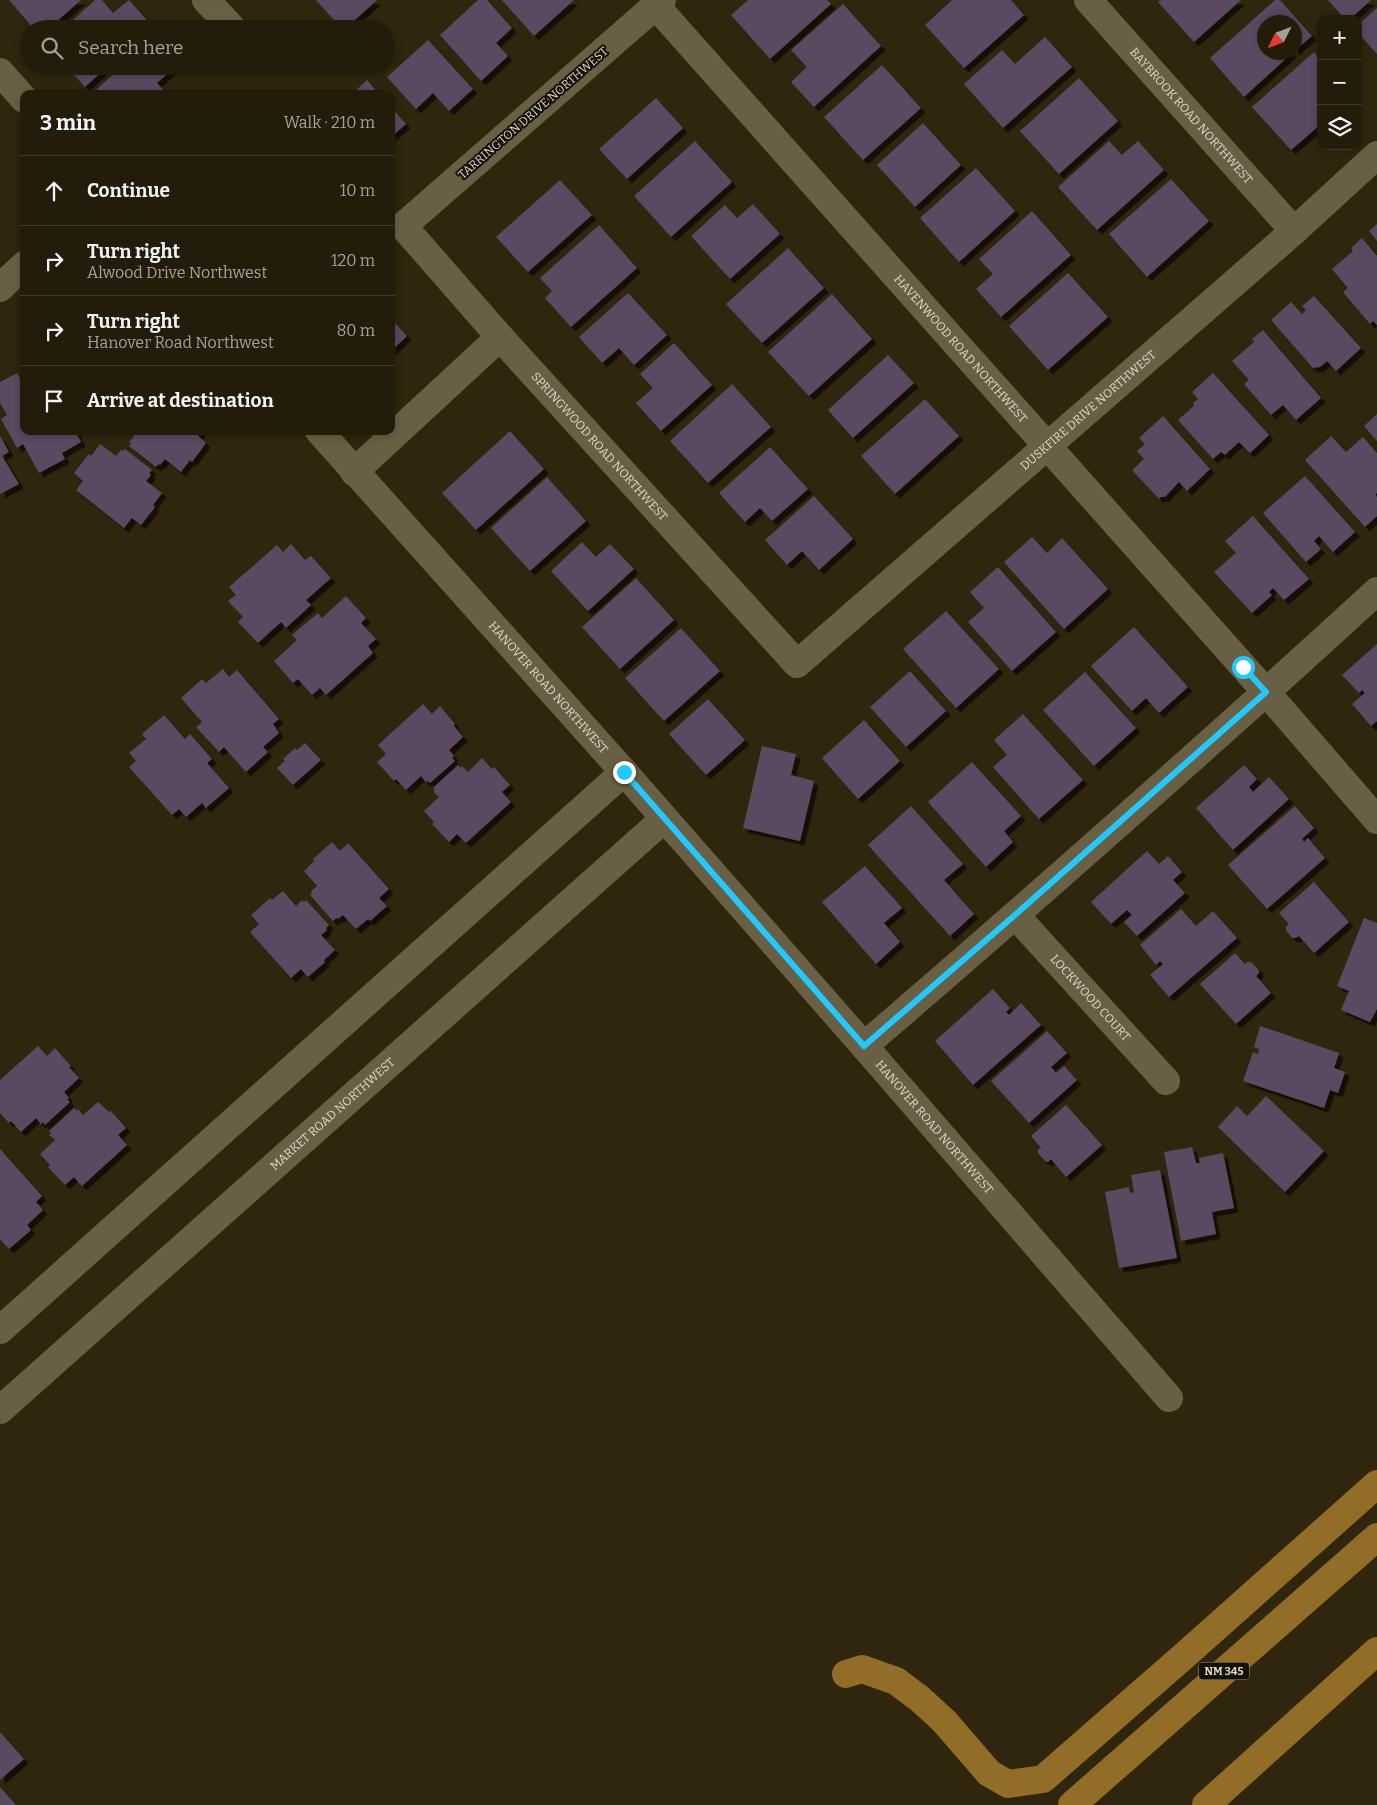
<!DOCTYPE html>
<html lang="en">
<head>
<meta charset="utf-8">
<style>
	:root { --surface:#241c0a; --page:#302918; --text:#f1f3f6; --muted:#a3a19c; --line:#413a2b }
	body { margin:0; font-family:Bitter,serif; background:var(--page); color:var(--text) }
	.controls { position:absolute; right:15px; top:15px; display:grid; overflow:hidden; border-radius:10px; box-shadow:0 2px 8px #0003 }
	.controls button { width:45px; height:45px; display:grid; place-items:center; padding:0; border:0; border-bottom:1px solid var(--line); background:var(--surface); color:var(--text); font:25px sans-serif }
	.compass { position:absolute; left:1257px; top:15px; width:45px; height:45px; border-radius:50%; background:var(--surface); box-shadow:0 2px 8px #0003; rotate:228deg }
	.stop { position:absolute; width:15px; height:15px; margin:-11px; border:4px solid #23c9fe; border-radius:50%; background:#fff }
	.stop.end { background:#23c9fe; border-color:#fff; box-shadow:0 1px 5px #0008 }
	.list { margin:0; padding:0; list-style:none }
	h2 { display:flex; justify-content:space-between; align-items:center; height:65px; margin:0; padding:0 20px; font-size:21px }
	h2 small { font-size:16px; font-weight:400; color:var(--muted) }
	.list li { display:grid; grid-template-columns:32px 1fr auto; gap:15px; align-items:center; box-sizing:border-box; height:70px; padding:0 20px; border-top:1px solid var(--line) }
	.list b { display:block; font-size:19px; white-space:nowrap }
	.list p { margin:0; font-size:16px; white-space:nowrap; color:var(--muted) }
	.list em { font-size:16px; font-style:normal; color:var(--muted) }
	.icon { flex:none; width:28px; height:28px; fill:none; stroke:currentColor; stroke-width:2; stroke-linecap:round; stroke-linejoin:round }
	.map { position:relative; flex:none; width:1377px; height:1805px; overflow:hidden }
	.search { position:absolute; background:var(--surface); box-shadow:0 2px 8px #0003; left:20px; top:20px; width:375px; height:55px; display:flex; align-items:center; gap:12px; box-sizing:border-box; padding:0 18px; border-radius:28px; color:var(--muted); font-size:19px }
	.panel { position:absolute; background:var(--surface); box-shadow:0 2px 8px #0003; left:20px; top:90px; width:375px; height:345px; border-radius:10px }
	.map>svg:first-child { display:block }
	.building { fill:#5a4a60; filter:url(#shadow) }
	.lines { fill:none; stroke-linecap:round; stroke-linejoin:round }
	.minor { stroke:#695f45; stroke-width:28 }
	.tertiary { stroke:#695f45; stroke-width:28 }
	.primary { stroke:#916d27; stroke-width:28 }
	.route { stroke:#23c9fe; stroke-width:6 }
	.labels { text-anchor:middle; stroke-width:4; stroke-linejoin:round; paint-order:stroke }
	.shield { fill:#141006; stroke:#a29d90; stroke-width:1 }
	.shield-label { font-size:11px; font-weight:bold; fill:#dfd9cb }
	.street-label { font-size:12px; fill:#dfd9cb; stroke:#141006 }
</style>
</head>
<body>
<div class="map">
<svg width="1377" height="1805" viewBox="0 0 1377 1805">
	<defs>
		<filter id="shadow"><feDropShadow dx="4.5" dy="4.5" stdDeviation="0" flood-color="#0009"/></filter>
	</defs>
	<rect width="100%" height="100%" fill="#30260e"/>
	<g class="building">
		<polygon points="9,0 81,0 48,29 34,29"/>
		<polygon points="95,0 102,0 113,13 129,0 152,26 150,29 63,29"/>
		<polygon points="316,0 377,0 345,29 342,29"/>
		<polygon points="478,0 487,0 512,28 496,43 508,56 481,81 440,35"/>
		<polygon points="502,0 574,0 534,36"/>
		<polygon points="748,0 827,0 831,4 770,59 731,15"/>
		<polygon points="952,0 1011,0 1024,15 964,68 925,25"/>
		<polygon points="1161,0 1241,0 1194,42 1158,2"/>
		<polygon points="1275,0 1280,0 1312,36 1294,51 1294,22 1264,22 1264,52 1293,52 1244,97 1210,58"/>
		<polygon points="1328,0 1371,0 1350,19 1345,19"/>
		<polygon points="843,4 881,46 814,107 791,82 807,67 791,50"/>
		<polygon points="1377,8 1377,54 1358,33 1358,25"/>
		<polygon points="1045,37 1072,67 1003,128 964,84 1002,50 1015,64"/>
		<polygon points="428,40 473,89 449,111 433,93 416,109 387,77"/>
		<polygon points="1314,52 1321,60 1321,124 1291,150 1252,107"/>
		<polygon points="882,65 921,108 863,160 824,117"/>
		<polygon points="66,66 108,66 85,87"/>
		<polygon points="122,66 176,66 157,83 167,94 97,94 95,91"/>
		<polygon points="1079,78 1118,121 1059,174 1020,131"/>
		<polygon points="367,80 379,94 352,94"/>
		<polygon points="656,98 683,128 627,179 599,149"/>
		<polygon points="391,107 406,124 391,137"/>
		<polygon points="923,123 961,165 915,207 877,165"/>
		<polygon points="695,141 732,182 671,237 634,196"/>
		<polygon points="1109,141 1122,155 1138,141 1164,170 1097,230 1058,187"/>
		<polygon points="976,168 1015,211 959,262 920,218"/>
		<polygon points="1171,179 1209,221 1147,277 1109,234"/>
		<polygon points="560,180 592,215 528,272 496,237"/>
		<polygon points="753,204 780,234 730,279 691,236 725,205 737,218"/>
		<polygon points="1032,211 1071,255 1001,317 976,289 993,274 979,259"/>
		<polygon points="1377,224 1377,241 1369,231"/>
		<polygon points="599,225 637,268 571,327 545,298 552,291 540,278"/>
		<polygon points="1362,238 1377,256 1377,325 1373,321 1370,324 1343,292 1348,288 1332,269 1353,251 1351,248"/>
		<polygon points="788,248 824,288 762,343 726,304"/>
		<polygon points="1068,273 1108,317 1048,370 1009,326"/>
		<polygon points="628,293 667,335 634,365 619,348 602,363 579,337"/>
		<polygon points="832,294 872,339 809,396 768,352"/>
		<polygon points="1314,296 1361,348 1336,371 1327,361 1320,367 1313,368 1271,320 1291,302 1302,314 1306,310 1302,306"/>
		<polygon points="391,319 407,336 391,351"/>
		<polygon points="1263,330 1321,398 1296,420 1283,405 1271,415 1244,384 1249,380 1232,361 1254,342 1252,339"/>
		<polygon points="674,343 712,385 661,431 636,403 653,388 640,374"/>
		<polygon points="888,355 914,383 853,438 828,410"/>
		<polygon points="17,373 20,379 24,376 24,431 78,431 76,433 81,442 62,453 65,459 39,473 23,444 17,448 1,419 7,415 0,403 0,382"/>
		<polygon points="1213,373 1269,435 1250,453 1239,442 1225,455 1221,452 1213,459 1178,420 1194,406 1193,403 1198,399 1192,392"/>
		<polygon points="732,384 771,427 708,483 670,441"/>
		<polygon points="925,399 959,436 895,494 861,456"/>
		<polygon points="1377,414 1377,441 1364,426"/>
		<polygon points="1163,416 1210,469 1187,491 1179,482 1165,497 1161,497 1159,499 1132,470 1144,459 1137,451 1145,444 1139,438"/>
		<polygon points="128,431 202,431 198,436 206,443 192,462 190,460 181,472 165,459 160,465 158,464 156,467 129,446 131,443 129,442 134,436"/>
		<polygon points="510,431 544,469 476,530 442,493"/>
		<polygon points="0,436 9,452 2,456 19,484 0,494"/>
		<polygon points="1331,436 1346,452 1363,437 1377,453 1377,493 1375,494 1377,497 1377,516 1365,527 1305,460"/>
		<polygon points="100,444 116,456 121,450 123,451 125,449 152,470 149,473 151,475 146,481 162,493 153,505 155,507 141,525 132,518 124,528 76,490 83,481 74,473 89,454 91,456"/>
		<polygon points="770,447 808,489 772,521 760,508 745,522 719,493"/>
		<polygon points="1305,476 1355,532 1333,552 1319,536 1314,541 1321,549 1306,562 1263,513"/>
		<polygon points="547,477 586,521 530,571 491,528"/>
		<polygon points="814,496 853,539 819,570 802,551 787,565 765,540"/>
		<polygon points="1253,516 1309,579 1284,600 1273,588 1269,592 1272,595 1252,613 1214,572 1236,553 1225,541"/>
		<polygon points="1032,537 1047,553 1062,538 1108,589 1064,629 1004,562"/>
		<polygon points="582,542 596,557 610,544 634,569 588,611 551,571"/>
		<polygon points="291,544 305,560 311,556 331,578 306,600 311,605 286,628 281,622 258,643 238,622 243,617 228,601 236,595 229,587 277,545 283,552"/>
		<polygon points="998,567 1056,632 1012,671 968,622 984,608 970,592"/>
		<polygon points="636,578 674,620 620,669 582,627"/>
		<polygon points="346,596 366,618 361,623 376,639 368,646 373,653 326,695 320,688 312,695 298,679 293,683 274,661 297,640 292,635 318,613 322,618"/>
		<polygon points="946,611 999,669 956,708 903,649"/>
		<polygon points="1134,627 1188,687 1159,713 1146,698 1132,711 1091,666"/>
		<polygon points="681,628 720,671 664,721 625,678"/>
		<polygon points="1377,644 1377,721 1371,726 1352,704 1365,693 1362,690 1359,693 1342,675"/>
		<polygon points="223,669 229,677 237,670 279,719 273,724 279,733 263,747 268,752 246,772 224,747 219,752 196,727 202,722 181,698 202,679 206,683"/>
		<polygon points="910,671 946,711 906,747 870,707"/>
		<polygon points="1085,672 1136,728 1094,766 1043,710"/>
		<polygon points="708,699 745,740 706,775 669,734"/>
		<polygon points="423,704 432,714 440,706 455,724 454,726 463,737 449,750 454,756 452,758 455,761 430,783 428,781 426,782 421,776 406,790 396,779 394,781 377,762 386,754 378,745"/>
		<polygon points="1023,714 1083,780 1039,819 993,767 1007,755 994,740"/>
		<polygon points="164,715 185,739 190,734 212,759 207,763 229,788 206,808 202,803 186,817 179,809 172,815 129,767 136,761 129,753 146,739 142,734"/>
		<polygon points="864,720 900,761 858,799 822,758"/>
		<polygon points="305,743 321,760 293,785 277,768 285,761 283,759 295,748 297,750"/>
		<polygon points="762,746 796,754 791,775 814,781 800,841 743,828"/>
		<polygon points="482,758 492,769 494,767 510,785 502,792 511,802 466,843 457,834 449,842 432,824 434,822 424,811 439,797 433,791 435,790 433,788 458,765 461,768 462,766 468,772"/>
		<polygon points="972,762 1021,816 1004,831 1013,842 986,867 928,802"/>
		<polygon points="1244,765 1257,779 1249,787 1253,792 1269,777 1289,799 1233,850 1196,808"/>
		<polygon points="911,806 963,864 944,880 974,914 950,936 868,845"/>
		<polygon points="1295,806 1314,828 1302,839 1304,842 1308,838 1325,858 1267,909 1228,865"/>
		<polygon points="332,842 340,851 348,843 389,889 379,898 387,906 370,921 368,919 356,929 343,915 338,919 336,918 333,921 310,895 312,893 311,891 317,886 304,871 314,861 313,859"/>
		<polygon points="1147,851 1159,864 1168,856 1182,872 1173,880 1185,893 1137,936 1124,922 1132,915 1127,910 1111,924 1091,902"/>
		<polygon points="865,866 902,908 884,923 900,942 876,964 822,902"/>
		<polygon points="1314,882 1349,922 1314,953 1299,936 1296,938 1292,938 1286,930 1286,926 1289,924 1279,913"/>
		<polygon points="283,891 296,906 302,900 304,902 306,900 329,925 326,928 327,930 321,935 335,950 324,960 325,962 308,977 301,969 291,978 250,932 259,924 251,915 270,898 272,900"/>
		<polygon points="1181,909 1196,926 1213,911 1237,938 1169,997 1150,975 1163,964 1160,961 1156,965 1140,945"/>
		<polygon points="1364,918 1377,923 1377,1009 1370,1022 1341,1010 1349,991 1337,986"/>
		<polygon points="1235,953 1245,964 1248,962 1251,962 1258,969 1259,973 1256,976 1271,993 1236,1024 1200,984"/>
		<polygon points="993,989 1010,1008 1006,1012 1009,1015 1021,1003 1041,1025 973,1085 935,1041"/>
		<polygon points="1260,1026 1339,1053 1334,1068 1345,1072 1338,1093 1330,1090 1324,1108 1243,1081 1253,1052 1258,1054 1259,1049 1254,1047"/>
		<polygon points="1047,1031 1067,1053 1051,1067 1056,1073 1064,1066 1077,1080 1029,1123 991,1081"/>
		<polygon points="38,1046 47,1056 55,1048 71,1066 69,1067 79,1078 64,1092 69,1098 67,1099 70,1102 45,1125 43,1122 41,1124 36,1118 21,1132 11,1121 9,1123 0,1113 0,1080"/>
		<polygon points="1266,1096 1324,1151 1285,1192 1218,1127 1237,1106 1247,1116"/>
		<polygon points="98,1102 109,1112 111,1111 126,1128 118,1135 127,1145 82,1186 74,1177 65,1185 48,1167 50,1165 40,1154 55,1140 49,1135 51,1133 49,1131 74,1108 77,1111 78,1109 83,1115"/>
		<polygon points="1066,1105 1102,1145 1066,1177 1051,1159 1048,1162 1045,1161 1038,1153 1038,1149 1041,1148 1031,1136"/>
		<polygon points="1192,1147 1196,1163 1200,1163 1199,1158 1223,1153 1234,1208 1212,1212 1216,1234 1181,1241 1164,1152"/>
		<polygon points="0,1149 42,1196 36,1202 43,1210 27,1225 31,1230 9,1249 0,1239"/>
		<polygon points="1160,1170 1177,1258 1119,1268 1105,1192 1129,1187 1130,1193 1134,1192 1131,1175"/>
		<polygon points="0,1732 24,1759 0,1780"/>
		<polygon points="0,1787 16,1805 0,1805"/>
	</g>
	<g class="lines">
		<g class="minor">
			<polyline points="206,0 233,29"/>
			<path id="s1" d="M 662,0 L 403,226 L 500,337 L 797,664 L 1294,231 L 1377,155"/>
			<path id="s2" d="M 1088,0 L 1294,231"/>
			<path id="s3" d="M 655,5 L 1266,692 L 1377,820"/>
			<polyline points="0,288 24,265"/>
			<polyline points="354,472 500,337"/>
			<path id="s4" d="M 1015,915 L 1166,1081"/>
			<path d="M 864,1046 C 1037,897 1208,746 1377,591"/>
		</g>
		<g class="tertiary">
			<polyline points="0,72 24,99"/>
			<path id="s5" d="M 319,431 L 624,772 L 864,1046 L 1169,1398"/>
			<polyline points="0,1330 624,772"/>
			<path id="s6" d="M 0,1410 L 664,819"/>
		</g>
		<g class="primary">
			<polyline points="846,1674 862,1669 896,1681 920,1699 944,1721 989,1773 1008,1784 1043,1779 1185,1655 1377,1484"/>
			<polyline points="1072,1805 1377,1537"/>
			<polyline points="1206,1805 1377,1651"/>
		</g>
	</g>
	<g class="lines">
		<polyline class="route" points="624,772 864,1046 1015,915 1266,692 1243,667"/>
	</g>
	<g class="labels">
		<rect class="shield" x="1199" y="1662.5" width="50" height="17" rx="4"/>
		<g class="shield-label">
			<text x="1224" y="1675">NM 345</text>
		</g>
		<g class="street-label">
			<text transform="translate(533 113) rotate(-41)" y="4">TARRINGTON DRIVE NORTHWEST</text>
			<text dy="4" stroke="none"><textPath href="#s2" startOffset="155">BAYBROOK ROAD NORTHWEST</textPath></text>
			<text dy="4" stroke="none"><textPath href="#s3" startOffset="460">HAVENWOOD ROAD NORTHWEST</textPath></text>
			<text dy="4" stroke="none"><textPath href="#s1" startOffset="1319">DUSKFIRE DRIVE NORTHWEST</textPath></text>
			<text dy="4" stroke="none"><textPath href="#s1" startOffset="639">SPRINGWOOD ROAD NORTHWEST</textPath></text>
			<text dy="4" stroke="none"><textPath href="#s5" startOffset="344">HANOVER ROAD NORTHWEST</textPath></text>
			<text dy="4" stroke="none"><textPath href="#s4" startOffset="112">LOCKWOOD COURT</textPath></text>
			<text dy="4" stroke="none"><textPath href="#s6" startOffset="445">MARKET ROAD NORTHWEST</textPath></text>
			<text dy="4" stroke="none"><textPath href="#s5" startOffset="929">HANOVER ROAD NORTHWEST</textPath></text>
		</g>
	</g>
</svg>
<div class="controls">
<button>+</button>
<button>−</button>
<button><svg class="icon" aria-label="layers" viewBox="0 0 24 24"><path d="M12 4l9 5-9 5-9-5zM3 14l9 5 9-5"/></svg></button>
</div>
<svg class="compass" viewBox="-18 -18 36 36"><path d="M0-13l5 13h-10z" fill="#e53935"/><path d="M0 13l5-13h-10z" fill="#a3a19c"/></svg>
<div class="stop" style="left:1243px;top:667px"></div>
<div class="stop end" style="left:624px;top:772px"></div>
<div class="search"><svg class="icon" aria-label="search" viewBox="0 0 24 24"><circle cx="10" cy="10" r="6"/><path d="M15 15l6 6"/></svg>Search here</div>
<section class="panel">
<h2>3 min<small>Walk · 210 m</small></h2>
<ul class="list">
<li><svg class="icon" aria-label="ahead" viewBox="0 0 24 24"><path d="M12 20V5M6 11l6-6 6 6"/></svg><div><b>Continue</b></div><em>10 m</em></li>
<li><svg class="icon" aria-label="right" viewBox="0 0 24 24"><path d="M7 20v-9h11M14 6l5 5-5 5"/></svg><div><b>Turn right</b><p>Alwood Drive Northwest</p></div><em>120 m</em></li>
<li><svg class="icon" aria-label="right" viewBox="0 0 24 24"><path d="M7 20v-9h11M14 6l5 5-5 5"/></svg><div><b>Turn right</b><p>Hanover Road Northwest</p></div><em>80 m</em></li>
<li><svg class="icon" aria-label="arrive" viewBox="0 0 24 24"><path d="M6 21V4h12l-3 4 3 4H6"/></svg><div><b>Arrive at destination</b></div></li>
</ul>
</section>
</div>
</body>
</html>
